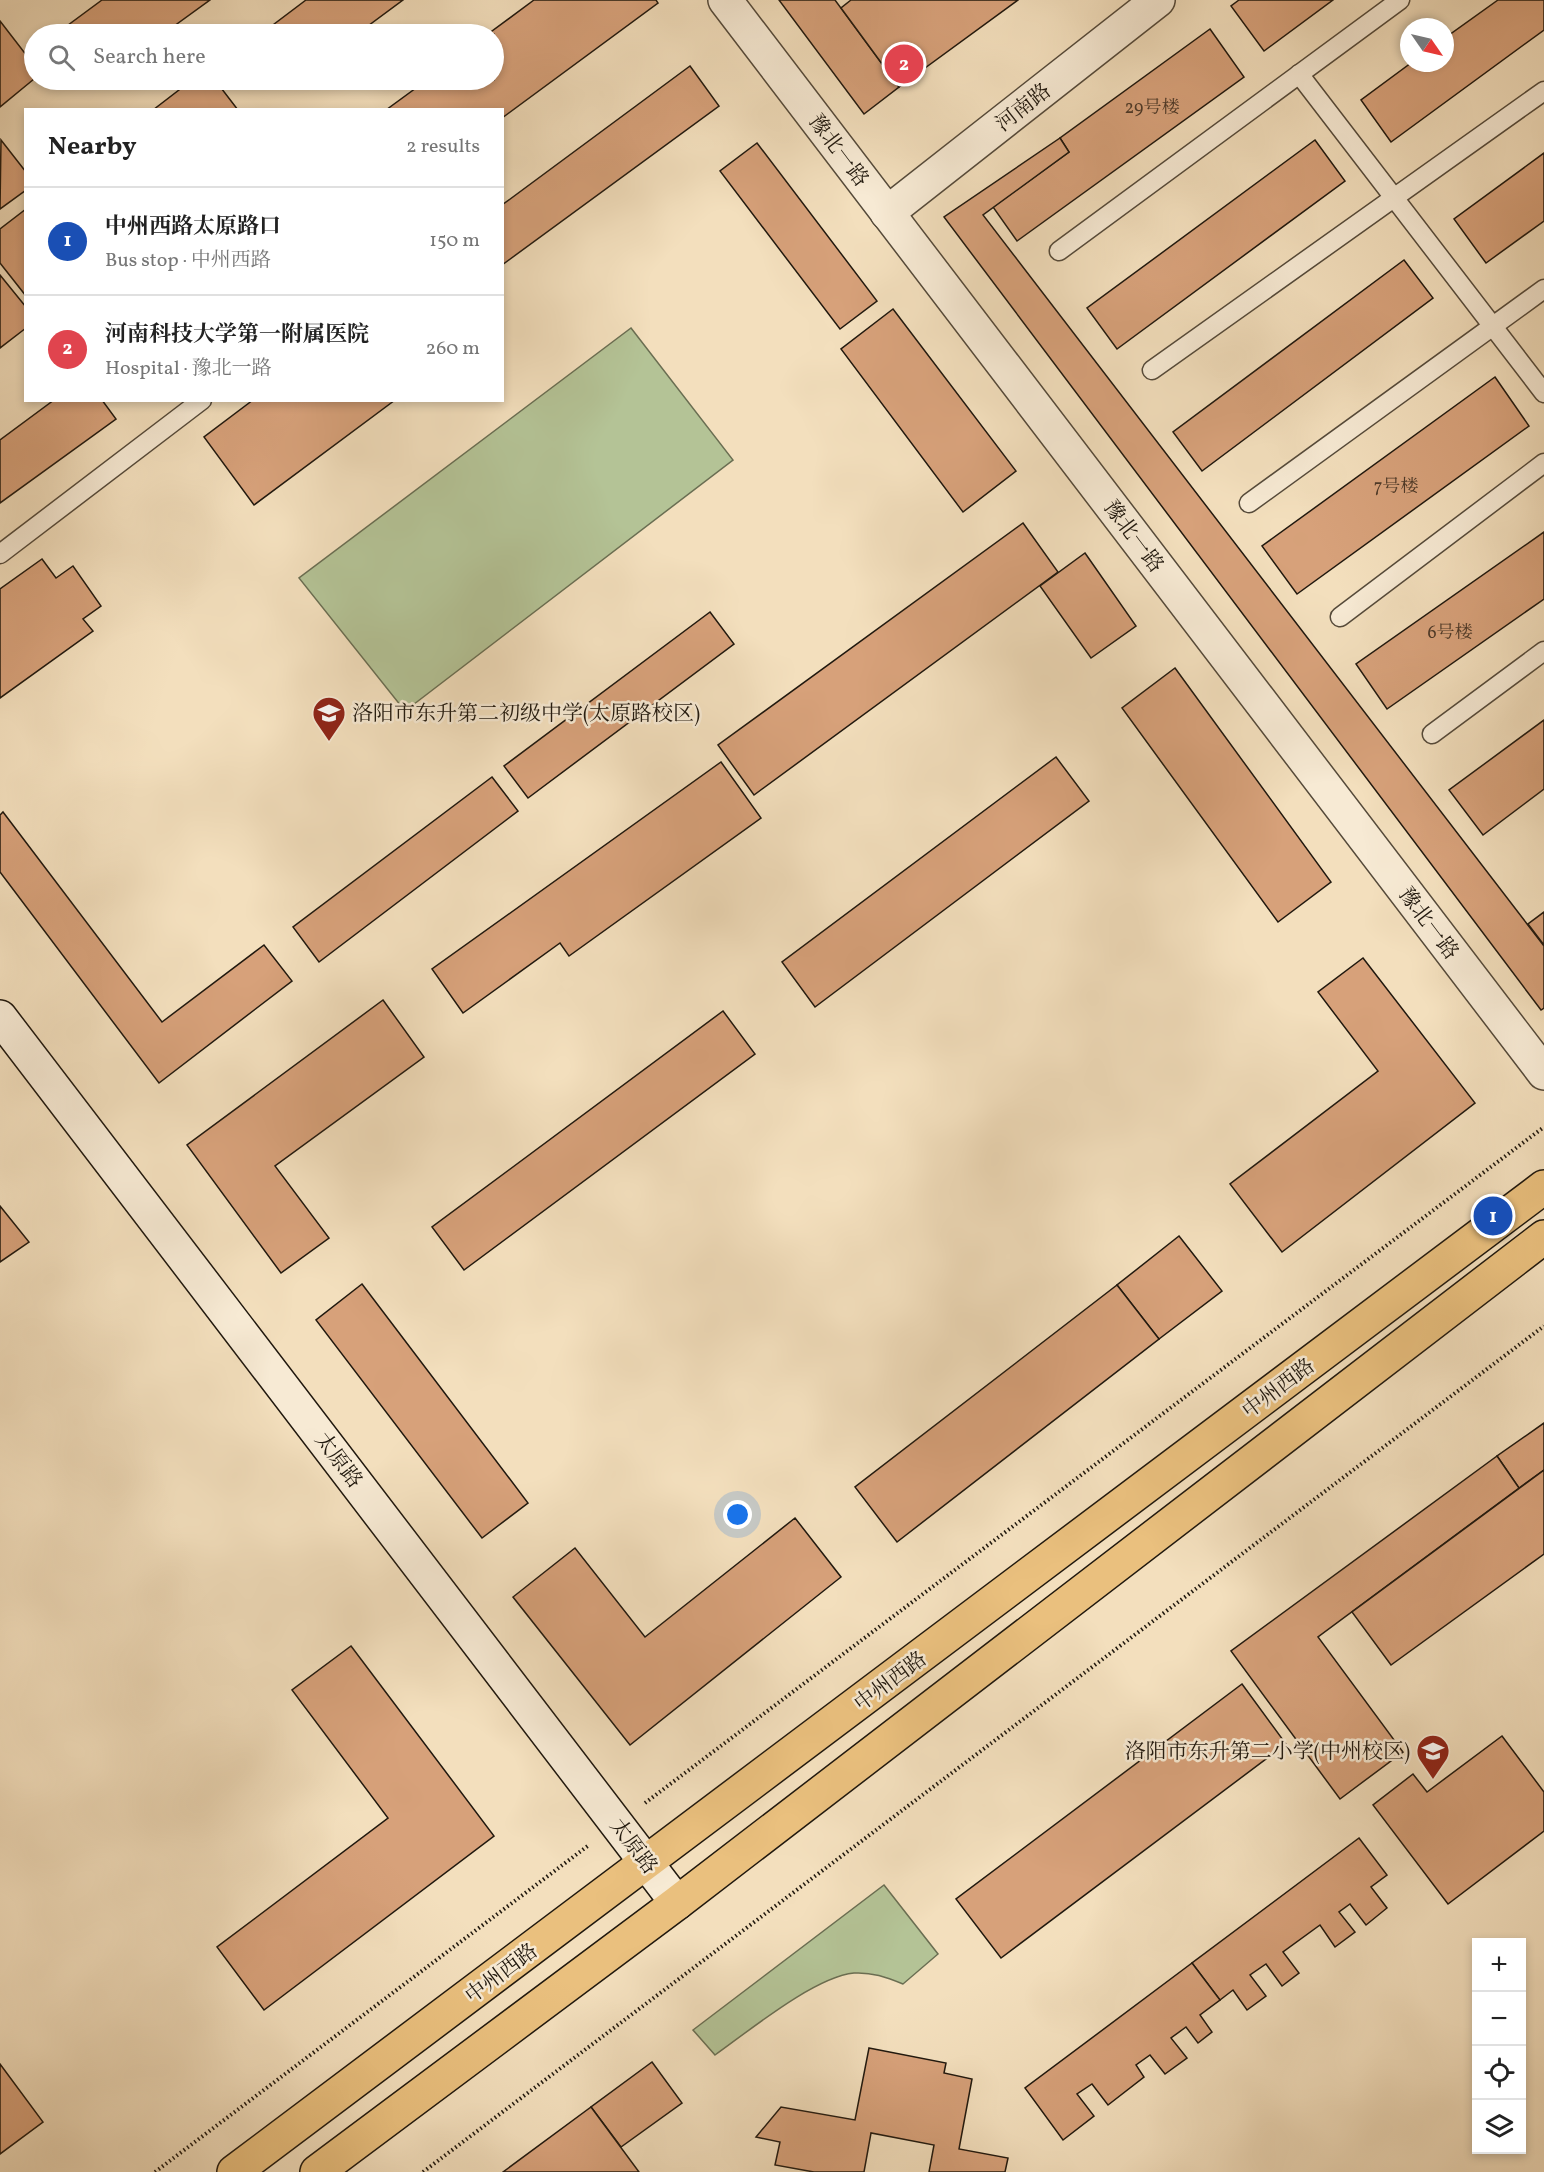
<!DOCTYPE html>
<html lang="en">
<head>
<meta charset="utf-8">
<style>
	:root { --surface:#fff; --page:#f6f6f6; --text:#222; --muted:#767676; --line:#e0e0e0; --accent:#8f2418 }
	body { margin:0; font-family:Vollkorn,"Noto Serif SC",serif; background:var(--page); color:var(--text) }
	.controls { position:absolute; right:18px; bottom:18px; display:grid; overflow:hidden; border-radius:0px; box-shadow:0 3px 9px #0003 }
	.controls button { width:54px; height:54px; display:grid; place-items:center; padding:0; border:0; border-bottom:2px solid var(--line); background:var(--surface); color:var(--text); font:30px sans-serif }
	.compass { position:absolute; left:1400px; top:18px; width:54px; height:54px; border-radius:50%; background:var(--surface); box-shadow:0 3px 9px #0003; rotate:124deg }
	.you { position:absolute; left:738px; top:1515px; width:21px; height:21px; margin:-15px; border:4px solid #fff; border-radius:50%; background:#1a73e8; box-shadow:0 0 0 9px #1a73e833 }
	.badge { display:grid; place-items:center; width:39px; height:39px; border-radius:50%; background:var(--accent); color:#fff; font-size:20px; font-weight:700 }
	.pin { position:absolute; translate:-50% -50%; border:3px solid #fff; box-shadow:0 2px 6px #0006 }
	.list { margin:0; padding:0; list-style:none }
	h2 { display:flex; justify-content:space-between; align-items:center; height:78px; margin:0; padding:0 24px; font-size:26px }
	h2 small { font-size:20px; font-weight:400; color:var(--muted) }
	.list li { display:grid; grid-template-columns:39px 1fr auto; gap:18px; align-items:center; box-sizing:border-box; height:108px; padding:0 24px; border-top:2px solid var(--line) }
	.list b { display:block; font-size:22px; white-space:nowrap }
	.list p { margin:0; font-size:20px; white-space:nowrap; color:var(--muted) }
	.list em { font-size:20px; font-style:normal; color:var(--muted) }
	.icon { flex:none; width:33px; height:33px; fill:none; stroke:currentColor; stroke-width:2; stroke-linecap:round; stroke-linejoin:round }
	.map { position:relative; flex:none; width:1544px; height:2172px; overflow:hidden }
	.search { position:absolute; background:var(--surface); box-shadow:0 3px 9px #0003; left:24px; top:24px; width:480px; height:66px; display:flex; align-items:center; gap:15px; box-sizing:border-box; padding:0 21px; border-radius:33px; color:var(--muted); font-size:22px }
	.panel { position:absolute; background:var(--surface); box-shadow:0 3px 9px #0003; left:24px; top:108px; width:480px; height:294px; border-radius:0px }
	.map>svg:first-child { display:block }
	.green { fill:#b4c396; stroke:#6a6e52; stroke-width:1.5 }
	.building { fill:#d7a17a; stroke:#20180e; stroke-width:1.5 }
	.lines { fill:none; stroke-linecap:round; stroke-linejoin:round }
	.service-casing { stroke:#554a3a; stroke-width:21 }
	.minor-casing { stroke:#554a3a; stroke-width:36 }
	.secondary-casing { stroke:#20180e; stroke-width:36 }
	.primary-casing { stroke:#20180e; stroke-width:36 }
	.path { stroke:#20180e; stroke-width:4; stroke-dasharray:1.5 3; stroke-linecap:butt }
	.service { stroke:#f7ead4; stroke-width:18 }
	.minor { stroke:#f7ead4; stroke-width:33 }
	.secondary { stroke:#f7ead4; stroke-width:33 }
	.primary { stroke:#eac07e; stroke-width:33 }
	.labels { text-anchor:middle; stroke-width:5; stroke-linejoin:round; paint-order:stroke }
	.number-label { font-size:18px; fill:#4e3a29 }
	.street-label { font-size:21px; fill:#20180e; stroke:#f7ead4 }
	.poi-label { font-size:21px; fill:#20180e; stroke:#f7ead4; text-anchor:start }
</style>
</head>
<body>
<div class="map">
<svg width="1544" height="2172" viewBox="0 0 1544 2172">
	<rect width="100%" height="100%" fill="#f3dfbd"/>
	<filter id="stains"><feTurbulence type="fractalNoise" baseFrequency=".00333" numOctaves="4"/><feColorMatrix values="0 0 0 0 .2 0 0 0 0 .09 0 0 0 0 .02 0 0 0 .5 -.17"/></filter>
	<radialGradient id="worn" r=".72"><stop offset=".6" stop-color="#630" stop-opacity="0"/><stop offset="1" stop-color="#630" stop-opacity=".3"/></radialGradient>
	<g class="green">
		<polygon points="631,328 733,460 405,711 299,578"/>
		<path d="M 884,1885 L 938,1954 L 903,1984 C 886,1977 872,1972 854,1973 C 814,1977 749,2031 715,2055 L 693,2030 Z"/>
	</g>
	<g class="building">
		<polygon points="102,0 210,0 163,34 56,34"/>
		<polygon points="306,0 403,0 357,34 261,34"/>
		<polygon points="534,0 656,0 658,3 502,118 502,110 386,110 427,80 494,80 494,34 488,34"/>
		<polygon points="779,0 835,0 899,87 864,114"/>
		<polygon points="851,0 1018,0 899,87 841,8"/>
		<polygon points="1239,0 1333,0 1264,51 1231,6"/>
		<polygon points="1498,0 1544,0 1544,30 1391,142 1361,100 1411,63 1445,63 1445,38"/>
		<polygon points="0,21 34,65 34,79 0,107"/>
		<polygon points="1210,29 1244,77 1017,241 993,207 1069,152 1060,138"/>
		<polygon points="690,66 719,106 502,265 502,205"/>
		<polygon points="85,80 103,80 92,88"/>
		<polygon points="192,80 215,80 238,110 153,110"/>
		<polygon points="1060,138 1069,152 983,215 1544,946 1544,1008 1541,1010 944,217"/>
		<polygon points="1,140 26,172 26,190 0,209"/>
		<polygon points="1315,140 1345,181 1117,349 1087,308"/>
		<polygon points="757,143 877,301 840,329 720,171"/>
		<polygon points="1544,153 1544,221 1486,263 1454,219"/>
		<polygon points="26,209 26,296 0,263 0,229"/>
		<polygon points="1404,260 1433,298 1202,471 1173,432"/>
		<polygon points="0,275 26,307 26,328 0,348"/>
		<polygon points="893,309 1016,471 963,512 841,349"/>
		<polygon points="1495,377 1529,426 1297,594 1262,546"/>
		<polygon points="54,400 102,400 116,419 0,503 0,440"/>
		<polygon points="253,400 395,400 254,505 204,437"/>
		<polygon points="1023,523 1058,572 754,795 718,745"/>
		<polygon points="1544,532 1544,599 1387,709 1356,664"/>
		<polygon points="1085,553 1136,626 1091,658 1040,586"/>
		<polygon points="42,559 56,578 73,566 101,606 83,619 93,631 0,698 0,589"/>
		<polygon points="710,612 734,644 528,798 504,766"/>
		<polygon points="1175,668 1331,882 1278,922 1122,708"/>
		<polygon points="1544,720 1544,789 1483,835 1449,790"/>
		<polygon points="1056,757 1089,801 815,1007 782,962"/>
		<polygon points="721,762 761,818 569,956 560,943 463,1013 432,969"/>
		<polygon points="492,777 518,811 319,962 293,927"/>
		<polygon points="3,812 162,1022 264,945 292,981 159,1083 0,872 0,815"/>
		<polygon points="1544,912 1544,945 1528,924"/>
		<polygon points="1363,958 1475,1103 1282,1252 1230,1184 1378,1071 1318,992"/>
		<polygon points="383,1000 424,1057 275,1166 329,1238 281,1273 187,1145"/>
		<polygon points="723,1011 755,1054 464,1270 432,1227"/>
		<polygon points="0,1206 29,1242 0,1262"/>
		<polygon points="1179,1236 1222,1291 1159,1339 1117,1285"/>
		<polygon points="362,1284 528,1503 482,1538 316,1320"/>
		<polygon points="1117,1285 1159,1339 897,1542 855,1487"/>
		<polygon points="1544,1423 1544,1470 1519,1488 1497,1456"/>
		<polygon points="1497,1456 1519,1488 1318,1637 1403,1752 1340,1799 1231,1651"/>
		<polygon points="1544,1470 1544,1554 1391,1665 1352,1612"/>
		<polygon points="795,1518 841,1577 630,1745 513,1597 575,1548 645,1637"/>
		<polygon points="351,1646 494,1836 264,2010 217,1947 388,1818 292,1690"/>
		<polygon points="1242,1684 1286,1744 1001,1958 956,1899"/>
		<polygon points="1502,1736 1544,1792 1544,1831 1448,1904 1373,1805 1413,1774 1427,1792"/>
		<polygon points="1359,1838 1387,1875 1371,1887 1387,1908 1366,1925 1350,1904 1339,1912 1355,1932 1335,1947 1320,1925 1283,1952 1299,1973 1282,1986 1266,1964 1250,1975 1266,1996 1247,2010 1233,1990 1220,2000 1192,1963"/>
		<polygon points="1192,1963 1220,2000 1200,2015 1212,2032 1198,2043 1186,2027 1171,2038 1187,2058 1165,2074 1150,2055 1136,2065 1144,2077 1108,2105 1092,2084 1077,2094 1094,2116 1063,2140 1025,2088"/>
		<polygon points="869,2048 946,2063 944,2073 972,2079 959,2149 1008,2158 1005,2172 929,2172 934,2145 871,2133 864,2172 814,2172 775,2165 780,2142 756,2137 781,2107 855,2120"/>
		<polygon points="652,2062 682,2103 621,2147 591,2107"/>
		<polygon points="0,2064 43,2122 0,2154"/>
		<polygon points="591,2107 639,2172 503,2172"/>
	</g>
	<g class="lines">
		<defs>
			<g id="service">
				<polyline points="1299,74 1544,393"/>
				<polyline points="1059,251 1400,0"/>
				<polyline points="1152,370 1544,91"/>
				<polyline points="1249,503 1544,289"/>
				<polyline points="0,554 202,400"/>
				<polyline points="1340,617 1544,463"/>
				<polyline points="1432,734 1544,651"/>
			</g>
			<g id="minor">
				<polyline points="725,0 1544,1073"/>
				<polyline points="887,213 1158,0"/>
			</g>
			<polyline id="secondary" points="0,1017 677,1903"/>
			<g id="primary">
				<polyline points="234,2172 1544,1187"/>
				<polyline points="317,2172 677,1903 1544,1237"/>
			</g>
		</defs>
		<use href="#service" class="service-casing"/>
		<use href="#minor" class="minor-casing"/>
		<use href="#secondary" class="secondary-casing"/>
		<use href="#primary" class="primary-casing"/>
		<g class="path">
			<polyline points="645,1803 1544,1127"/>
			<polyline points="155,2172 589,1845"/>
			<polyline points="423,2172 1544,1326"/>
		</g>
		<use href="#service" class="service"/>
		<use href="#minor" class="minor"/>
		<use href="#secondary" class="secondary"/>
		<use href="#primary" class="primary"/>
	</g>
	<defs>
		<symbol id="school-pin" viewBox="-11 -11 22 30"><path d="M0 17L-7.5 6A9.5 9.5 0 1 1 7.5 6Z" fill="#8f2418" stroke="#f7ead4"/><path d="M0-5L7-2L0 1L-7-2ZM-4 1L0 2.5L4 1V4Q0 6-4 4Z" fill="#fff"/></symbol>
	</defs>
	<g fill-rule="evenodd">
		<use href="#school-pin" x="310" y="694" width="38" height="52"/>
		<use href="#school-pin" x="1414" y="1732" width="38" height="52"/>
	</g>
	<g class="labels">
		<g class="number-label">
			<text x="1152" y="113">29号楼</text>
			<text x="1396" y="492">7号楼</text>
			<text x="1450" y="638">6号楼</text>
		</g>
		<g class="street-label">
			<text transform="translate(1023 107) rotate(-38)" y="7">河南路</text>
			<text transform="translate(839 150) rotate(53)" y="7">豫北一路</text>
			<text transform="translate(1134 536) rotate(53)" y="7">豫北一路</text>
			<text transform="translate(1429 923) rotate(53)" y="7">豫北一路</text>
			<text transform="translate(1278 1388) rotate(-37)" y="7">中州西路</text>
			<text transform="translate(339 1460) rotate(53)" y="7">太原路</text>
			<text transform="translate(890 1681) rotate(-37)" y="7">中州西路</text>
			<text transform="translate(634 1846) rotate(53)" y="7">太原路</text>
			<text transform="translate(501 1973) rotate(-37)" y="7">中州西路</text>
		</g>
		<g class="poi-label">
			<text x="352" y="720">洛阳市东升第二初级中学(太原路校区)</text>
			<text x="1410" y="1758" text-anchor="end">洛阳市东升第二小学(中州校区)</text>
		</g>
	</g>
	<rect width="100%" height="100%" filter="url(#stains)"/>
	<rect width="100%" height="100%" fill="url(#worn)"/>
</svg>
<div class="controls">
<button>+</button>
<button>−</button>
<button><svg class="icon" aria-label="locate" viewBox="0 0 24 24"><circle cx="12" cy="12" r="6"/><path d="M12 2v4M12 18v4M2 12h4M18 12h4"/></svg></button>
<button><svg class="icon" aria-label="layers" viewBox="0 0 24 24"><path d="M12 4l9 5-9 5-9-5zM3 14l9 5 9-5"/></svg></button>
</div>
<svg class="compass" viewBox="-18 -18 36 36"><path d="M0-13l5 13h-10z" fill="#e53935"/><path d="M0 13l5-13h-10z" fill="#767676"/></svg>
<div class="you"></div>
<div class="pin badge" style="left:1493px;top:1216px;background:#1a4fb4">1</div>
<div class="pin badge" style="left:904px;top:64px;background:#e0444e">2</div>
<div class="search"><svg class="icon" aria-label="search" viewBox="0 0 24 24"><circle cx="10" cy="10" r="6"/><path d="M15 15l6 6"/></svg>Search here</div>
<section class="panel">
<h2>Nearby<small>2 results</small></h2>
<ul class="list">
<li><span class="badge" style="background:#1a4fb4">1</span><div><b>中州西路太原路口</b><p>Bus stop · 中州西路</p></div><em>150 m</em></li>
<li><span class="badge" style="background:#e0444e">2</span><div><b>河南科技大学第一附属医院</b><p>Hospital · 豫北一路</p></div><em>260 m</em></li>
</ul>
</section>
</div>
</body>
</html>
